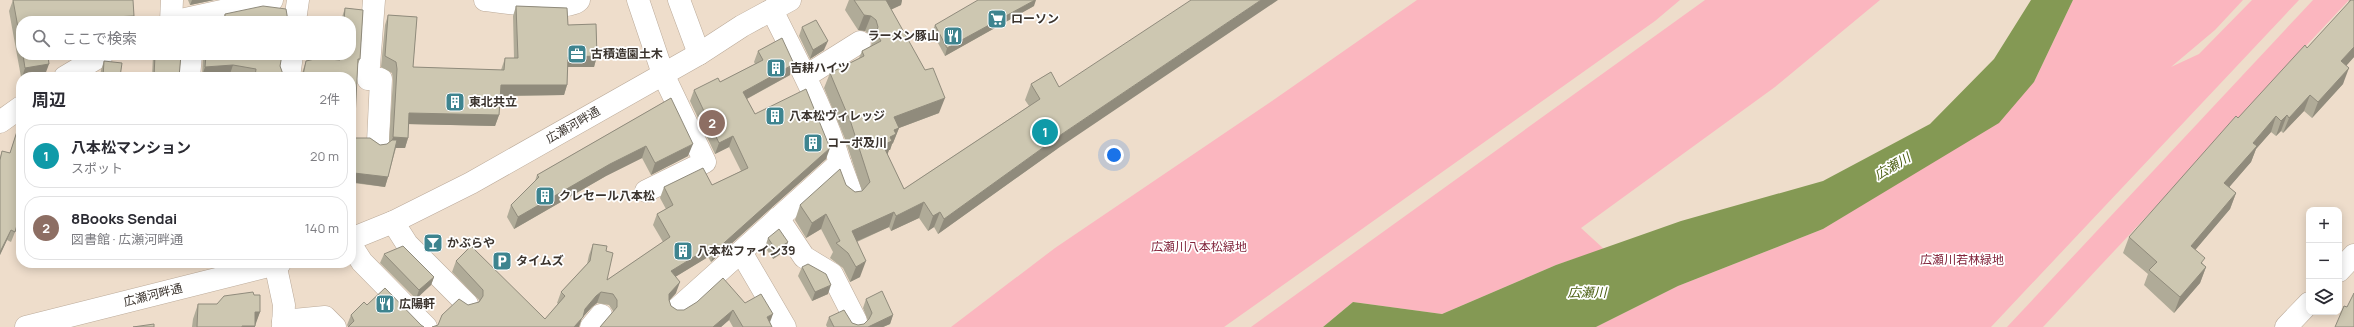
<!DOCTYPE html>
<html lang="ja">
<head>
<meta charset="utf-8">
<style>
	:root { --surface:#fff; --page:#f7f7f7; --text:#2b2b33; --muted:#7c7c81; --line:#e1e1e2; --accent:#3e848f }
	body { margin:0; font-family:Manrope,"Noto Sans JP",sans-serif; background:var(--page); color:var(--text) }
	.controls { position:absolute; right:12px; bottom:12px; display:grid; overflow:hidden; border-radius:8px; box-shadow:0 2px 10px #0003 }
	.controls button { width:36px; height:36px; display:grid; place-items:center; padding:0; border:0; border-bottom:1px solid var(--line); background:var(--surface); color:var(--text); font:20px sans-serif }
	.you { position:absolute; left:1114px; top:155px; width:14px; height:14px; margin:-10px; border:3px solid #fff; border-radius:50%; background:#1a73e8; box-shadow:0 0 0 6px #1a73e833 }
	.badge { display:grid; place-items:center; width:26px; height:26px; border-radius:50%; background:var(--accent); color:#fff; font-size:13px; font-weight:700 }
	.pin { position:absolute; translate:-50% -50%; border:2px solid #fff; box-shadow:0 1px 4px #0006 }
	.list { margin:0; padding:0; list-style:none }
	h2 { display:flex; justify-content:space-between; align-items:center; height:52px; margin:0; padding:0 16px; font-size:17px }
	h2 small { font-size:13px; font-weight:400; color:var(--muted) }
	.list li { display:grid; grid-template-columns:26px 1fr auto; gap:12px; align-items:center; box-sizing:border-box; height:64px; margin:0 8px 8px; padding:0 8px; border:1px solid var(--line); border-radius:16px }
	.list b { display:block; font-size:15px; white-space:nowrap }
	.list p { margin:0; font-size:13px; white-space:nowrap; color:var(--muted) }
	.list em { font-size:13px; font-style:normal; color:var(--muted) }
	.icon { flex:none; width:22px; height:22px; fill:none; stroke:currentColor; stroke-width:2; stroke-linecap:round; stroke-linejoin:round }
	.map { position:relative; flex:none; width:2354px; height:327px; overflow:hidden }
	.search { position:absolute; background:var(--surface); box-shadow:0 2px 10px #0003; left:16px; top:16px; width:340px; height:44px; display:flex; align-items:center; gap:10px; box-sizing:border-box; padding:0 14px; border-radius:16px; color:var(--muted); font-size:15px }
	.panel { position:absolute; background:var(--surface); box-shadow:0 2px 10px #0003; left:16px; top:72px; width:340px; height:196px; border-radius:16px }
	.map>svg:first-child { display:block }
	.green { fill:#fbb6bf }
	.water { fill:#849954 }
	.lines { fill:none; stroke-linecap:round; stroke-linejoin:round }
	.minor-casing { stroke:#ba9; stroke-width:23 }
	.minor { stroke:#fff; stroke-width:22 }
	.wall { fill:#b0ab98 }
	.shaded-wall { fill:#908b7c }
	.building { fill:#cdc7b1; stroke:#908b7c }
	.labels { text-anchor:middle; stroke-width:3.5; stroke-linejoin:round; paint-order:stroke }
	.poi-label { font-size:12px; font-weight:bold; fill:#3b342e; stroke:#fff; text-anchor:start }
	.street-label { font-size:12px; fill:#3b342e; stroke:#fff }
	.park-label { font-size:12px; fill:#82253c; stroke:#fff }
	.water-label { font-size:13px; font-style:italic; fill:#4a5e10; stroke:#fff }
</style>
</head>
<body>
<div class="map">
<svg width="2354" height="327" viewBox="0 0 2354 327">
	<rect width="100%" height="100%" fill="#eeddcb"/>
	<g class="green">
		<polygon points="1417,0 1680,0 1655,21 1224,327 951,327 1055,248 1272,101"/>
		<polygon points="1705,0 1880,0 1775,87 1581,228 1604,249 1556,265 1442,314 1353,302 1323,327 1251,327"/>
		<polygon points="2073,0 2243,0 2215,30 2171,67 2199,54 2252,0 2299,0 1991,327 1596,327 1678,286 1823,229 1892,186 2034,82"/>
		<polygon points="2313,0 2349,0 2043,327 2007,327"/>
	</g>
	<polygon class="water" points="2031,0 2073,0 2034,82 1999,123 1823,229 1678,286 1596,327 1323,327 1353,302 1442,314 1556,265 1681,221 1823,181 1930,124 1994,59"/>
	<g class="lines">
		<defs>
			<g id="minor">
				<polyline points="374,0 368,79 381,79 378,142"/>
				<path d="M 485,0 C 500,2 572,12 579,0"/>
				<polyline points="638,0 663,74 705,162 646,191"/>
				<polyline points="679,0 699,54"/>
				<polyline points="171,21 172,0"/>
				<polyline points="176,21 272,0"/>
				<polyline points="295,21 298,0"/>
				<polyline points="806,76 860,42"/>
				<polyline points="65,77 102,55"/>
				<polyline points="189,77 191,55"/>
				<polyline points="289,77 292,55"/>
				<polyline points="0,122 21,107"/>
				<polyline points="840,163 852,195"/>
				<polyline points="778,218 804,257 832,274 856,321"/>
				<polyline points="393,222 407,244 467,304"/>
				<polyline points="351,239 393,222 471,183 699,54 742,26 790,0"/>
				<polyline points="351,245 362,262 426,327"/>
				<polyline points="741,252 785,327"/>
				<polyline points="275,263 284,305 283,327"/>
				<polyline points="2339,271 2354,255"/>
				<path d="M 677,309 L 840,163 C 824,109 797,61 772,10"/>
				<polyline points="283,321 325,317 335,327"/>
				<polyline points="26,327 280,263"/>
				<polyline points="591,327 601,315"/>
				<polyline points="2286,327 2309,303"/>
			</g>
		</defs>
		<use href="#minor" class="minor-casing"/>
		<use href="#minor" class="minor"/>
	</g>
	<g class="wall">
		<polygon points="13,0 21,21 21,55 48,55 45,75 33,77 21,77 9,11"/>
		<polygon points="188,0 214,0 190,5"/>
		<polygon points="849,0 902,0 901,5 891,9 939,113 899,128 893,143 892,144 890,150 889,150 887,154 904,189 1029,106 1025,100 1031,84 1051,72 1057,149 938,234 934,227 928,231 919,218 891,231 889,227 857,242 860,277 850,282 843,268 830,258 833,252 821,229 806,238 795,220 800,205 846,185 855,192 862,191 845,139 824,88 830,73 859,58 862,51 871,46 872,42 870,35 865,31 858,30 845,10"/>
		<polygon points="2349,0 2354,0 2354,57 2346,66 2343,84 2312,118 2304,111 2283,133 2281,131 2276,136 2271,132 2256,149 2251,162 2229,187 2236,193 2230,209 2195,250 2203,264 2206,267 2200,283 2174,313 2144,285 2148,274 2123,253 2129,237 2238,118 2307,48 2348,4"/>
		<polygon points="516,6 567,8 568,25 596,24 597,56 594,67 568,67 567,85 564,95 500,96 499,115 495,126 409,124 408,138 405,148 396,148 388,177 385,187 353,183 351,190 351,77 300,77 301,76 306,61 319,58 338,60 338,55 351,55 351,21 341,21 342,17 345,8 363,10 360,59 357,66 354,138 370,138 380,145 387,144 389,142 393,80 392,73 381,67 385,25 388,15 417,17 413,67 501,70 505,58 514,58 513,16"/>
		<polygon points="1034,6 945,56 932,32 935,25"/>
		<polygon points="225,14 288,21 222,21"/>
		<polygon points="802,27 824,50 810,59 799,36"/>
		<polygon points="758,51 790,75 747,99 755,114 826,159 711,262 708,257 675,277 676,293 669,301 671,306 677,310 684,310 745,303 770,322 772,327 733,327 729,320 721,327 600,327 613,312 613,311 609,305 597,303 592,307 582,318 438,325 468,305 479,302 479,300 452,272 456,261 545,319 558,304 557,303 561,292 587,264 589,255 593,244 606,251 607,280 663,242 653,225 657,214 666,209 660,198 664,187 712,185 741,171 729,147 715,154 690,101 694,90 720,82 755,64 754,62"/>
		<polygon points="153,55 181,55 179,77 152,77"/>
		<polygon points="203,55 282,55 280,66 284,77 246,77 230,74 202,76"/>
		<polygon points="104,61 120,77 100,77 101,70"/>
		<polygon points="671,98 688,156 651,175 642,158 606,176 514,229 507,217 511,205 535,181 537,175"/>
		<polygon points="21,119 19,205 15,232 11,242 7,240 0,255 0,157 2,151 10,153"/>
		<polygon points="768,238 785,251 773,259 765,247"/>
		<polygon points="384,254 434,277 431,285 416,299 380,263"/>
		<polygon points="802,267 828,294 812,301 798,276"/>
		<polygon points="385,288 348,327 347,325 351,315 367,305"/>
		<polygon points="254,295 260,312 255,324 255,327 192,327 193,319 198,304 217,304"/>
		<polygon points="866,299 893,315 890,324 883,327 827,327 826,325 829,317 858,325 864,324 868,321 863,308"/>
	</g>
	<g class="shaded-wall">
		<polygon points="192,0 214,0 190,5"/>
		<polygon points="886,0 902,0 901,5 880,15"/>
		<polygon points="1035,0 1036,0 1034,6 945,56 947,48"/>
		<polygon points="1261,0 1278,0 1057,149 938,234 944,219 1062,134"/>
		<polygon points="864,15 871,16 865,31 858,30"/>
		<polygon points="134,16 132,21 92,21 93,18"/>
		<polygon points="828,41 824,50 810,59 813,50"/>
		<polygon points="2354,47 2354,57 2336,77 2341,61"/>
		<polygon points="597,56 594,67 564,67 568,57"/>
		<polygon points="49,64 45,75 33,77 22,77 25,68"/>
		<polygon points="794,64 790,75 739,103 743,92"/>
		<polygon points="233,65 230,74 202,76 205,67"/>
		<polygon points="2349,68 2343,84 2312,118 2318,102"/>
		<polygon points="501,85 567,85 564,95 497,96"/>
		<polygon points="2310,95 2304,111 2283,133 2289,118"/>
		<polygon points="945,98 939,113 899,128 893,143 892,144 890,150 889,150 887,156 883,145 894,117"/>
		<polygon points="409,113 499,115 495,126 405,124"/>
		<polygon points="2287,115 2281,131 2276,136 2281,121"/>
		<polygon points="2276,116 2271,132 2256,149 2251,162 2219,199 2224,183 2253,143"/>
		<polygon points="733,136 729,147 715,154 719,143"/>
		<polygon points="393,137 408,138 405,148 389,148"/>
		<polygon points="693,144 688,156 651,175 655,163"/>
		<polygon points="646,146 642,158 606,176 514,229 518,217 610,164"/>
		<polygon points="830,148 826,159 711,262 715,251"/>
		<polygon points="354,173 388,177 385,187 351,182"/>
		<polygon points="351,184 353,184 351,190"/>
		<polygon points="2236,193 2230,209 2185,262 2191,246"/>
		<polygon points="924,202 919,218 891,231 896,216"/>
		<polygon points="894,212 889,227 846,246 852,231"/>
		<polygon points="940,212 934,227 928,231 933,216"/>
		<polygon points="826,214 821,229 806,238 812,223"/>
		<polygon points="11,230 7,240 0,255 0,252"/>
		<polygon points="788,242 785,251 773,259 776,250"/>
		<polygon points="712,246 708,257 667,282 671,271"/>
		<polygon points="866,261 860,277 850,282 856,267"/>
		<polygon points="2206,267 2200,283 2174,313 2180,297"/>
		<polygon points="434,277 431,285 416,299 419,290"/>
		<polygon points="680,282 676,293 665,305 669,294"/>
		<polygon points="831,285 828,294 812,301 815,292"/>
		<polygon points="601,292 597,303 592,307 582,318 579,327 574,327 585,309 596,296"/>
		<polygon points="733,310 729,320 721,327 713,327"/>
		<polygon points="255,312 260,312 255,326 255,327 242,327"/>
		<polygon points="773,314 769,325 767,317"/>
		<polygon points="893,315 890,324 883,327 868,327"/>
	</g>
	<g class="building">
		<polygon points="13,0 133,0 134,16 93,18 94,21 21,21 21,44"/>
		<polygon points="854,0 886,0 925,70 933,68 945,98 894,117 899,128 894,130 896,134 890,137 892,141 883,145 904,189 1040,99 1031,84 1051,72 1059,87 1191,0 1261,0 1062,134 944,219 940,212 933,216 924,202 896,216 894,212 852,231 866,261 856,267 848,253 836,243 840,241 826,214 812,223 800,205 840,169 846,185 855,192 862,191 870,182 851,123 830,73 864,56 862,51 881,41 876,33 878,27 876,20 871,16 864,15"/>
		<polygon points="978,0 1035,0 947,48 935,25"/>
		<polygon points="2351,0 2354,0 2354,47 2341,61 2349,68 2318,102 2310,95 2289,118 2287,115 2281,121 2276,116 2253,143 2257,146 2224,183 2236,193 2191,246 2205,258 2201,263 2206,267 2180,297 2149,270 2157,262 2129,237 2236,116 2238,118 2305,45 2307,48"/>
		<polygon points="263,6 286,9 288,21 225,21 225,14"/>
		<polygon points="516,6 567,8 568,25 596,24 597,56 568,57 567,85 501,85 499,115 409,113 408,138 393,137 397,69 396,62 385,56 388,15 417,17 413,67 504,70 505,58 518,58"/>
		<polygon points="345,8 363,10 360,59 358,59 354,138 370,138 380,145 387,144 392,140 397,140 388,177 354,173 353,184 351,184 351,77 300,77 303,75 306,61 319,58 340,60 341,55 351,55 351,21 344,21"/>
		<polygon points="816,20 828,41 813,50 802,27"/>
		<polygon points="782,38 794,64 743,92 755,114 806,89 830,148 715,251 712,246 671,271 680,282 669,294 669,300 671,306 677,310 684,310 697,302 723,278 745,303 761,294 773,314 767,317 772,327 743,327 733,310 713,327 600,327 617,307 617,300 613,294 601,292 596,296 585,309 583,317 574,327 432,327 438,325 442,315 459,299 468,305 479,302 483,296 483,290 456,261 471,246 545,319 565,296 561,292 590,261 593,244 607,246 606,251 613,253 607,280 670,237 657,214 673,205 664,187 703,168 712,185 748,168 733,136 719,143 694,90 718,78 720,82 763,60 758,51"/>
		<polygon points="23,55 48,55 49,64 25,68"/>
		<polygon points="155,55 181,55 179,77 154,77"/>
		<polygon points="206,55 282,55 280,66 284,77 255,77 256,69 233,65 205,67"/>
		<polygon points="104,61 122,63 120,77 103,77"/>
		<polygon points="671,98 693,144 655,163 646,146 610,164 518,217 511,205 539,177 537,175"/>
		<polygon points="21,119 21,199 19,205 21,205 21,211 15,232 11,230 0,252 0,160 2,151 10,153"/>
		<polygon points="779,229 788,242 776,250 768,238"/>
		<polygon points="403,246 434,277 419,290 384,254"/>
		<polygon points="808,264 826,274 831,285 815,292 802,267"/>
		<polygon points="385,288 421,325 424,327 348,327 354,321 351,315 364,302 367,305"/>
		<polygon points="882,291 893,315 868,327 834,327 829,317 844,310 852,323 858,325 864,324 869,319 872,313 866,299"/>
		<polygon points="253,292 254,295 260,295 260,312 255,312 255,326 242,326 242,327 197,327 198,304 217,304 224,296"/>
		<polygon points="2354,293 2354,327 2335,327 2344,306 2347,307"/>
		<polygon points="154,324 154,327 133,327"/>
	</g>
	<defs>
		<symbol id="supermarket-square" viewBox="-11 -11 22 22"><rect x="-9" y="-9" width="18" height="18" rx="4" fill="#3e848f" stroke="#fff"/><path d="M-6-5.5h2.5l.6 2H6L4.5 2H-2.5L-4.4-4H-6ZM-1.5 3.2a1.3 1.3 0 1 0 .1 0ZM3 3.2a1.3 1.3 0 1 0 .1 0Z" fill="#fff"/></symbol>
		<symbol id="restaurant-square" viewBox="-11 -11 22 22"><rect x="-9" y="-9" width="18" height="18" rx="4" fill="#3e848f" stroke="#fff"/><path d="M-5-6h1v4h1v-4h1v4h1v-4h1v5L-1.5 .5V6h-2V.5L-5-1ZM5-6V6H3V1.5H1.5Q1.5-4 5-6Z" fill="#fff"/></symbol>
		<symbol id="office-square" viewBox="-11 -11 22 22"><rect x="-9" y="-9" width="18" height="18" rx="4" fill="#3e848f" stroke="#fff"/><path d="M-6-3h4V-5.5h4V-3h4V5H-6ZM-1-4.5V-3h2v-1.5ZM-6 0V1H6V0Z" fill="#fff"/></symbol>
		<symbol id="building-square" viewBox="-11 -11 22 22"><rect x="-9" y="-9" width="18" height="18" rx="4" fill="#3e848f" stroke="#fff"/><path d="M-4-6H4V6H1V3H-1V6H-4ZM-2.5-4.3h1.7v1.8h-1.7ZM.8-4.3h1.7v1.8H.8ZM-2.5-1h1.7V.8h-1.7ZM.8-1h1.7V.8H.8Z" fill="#fff"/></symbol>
		<symbol id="bar-square" viewBox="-11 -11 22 22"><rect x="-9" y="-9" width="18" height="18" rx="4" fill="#3e848f" stroke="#fff"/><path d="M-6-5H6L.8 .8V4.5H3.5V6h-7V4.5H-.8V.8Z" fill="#fff"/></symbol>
		<symbol id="parking-square" viewBox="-11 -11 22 22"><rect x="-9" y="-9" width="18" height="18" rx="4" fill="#3e848f" stroke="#fff"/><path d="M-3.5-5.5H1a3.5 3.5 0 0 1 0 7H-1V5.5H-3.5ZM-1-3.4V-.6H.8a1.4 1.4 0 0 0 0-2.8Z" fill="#fff"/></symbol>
	</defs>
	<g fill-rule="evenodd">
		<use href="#supermarket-square" x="986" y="8" width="22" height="22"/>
		<use href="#restaurant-square" x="942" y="25" width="22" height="22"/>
		<use href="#office-square" x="566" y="43" width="22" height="22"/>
		<use href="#building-square" x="765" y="57" width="22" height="22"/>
		<use href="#building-square" x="444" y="91" width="22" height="22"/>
		<use href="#building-square" x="764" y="105" width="22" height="22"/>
		<use href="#building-square" x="802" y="132" width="22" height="22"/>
		<use href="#building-square" x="534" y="185" width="22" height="22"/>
		<use href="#bar-square" x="422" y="232" width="22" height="22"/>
		<use href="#building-square" x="672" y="240" width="22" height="22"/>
		<use href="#parking-square" x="491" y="250" width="22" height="22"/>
		<use href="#restaurant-square" x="374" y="293" width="22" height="22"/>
	</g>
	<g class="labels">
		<g class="poi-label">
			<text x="1011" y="23">ローソン</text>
			<text x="939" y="40" text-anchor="end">ラーメン豚山</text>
			<text x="591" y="58">古積造園土木</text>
			<text x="790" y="72">吉耕ハイツ</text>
			<text x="469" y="106">東北共立</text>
			<text x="789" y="120">八本松ヴィレッジ</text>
			<text x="827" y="147">コーポ及川</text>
			<text x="559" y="200">クレセール八本松</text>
			<text x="447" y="247">かぶらや</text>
			<text x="697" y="255">八本松ファイン39</text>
			<text x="516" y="265">タイムズ</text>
			<text x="399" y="308">広陽軒</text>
		</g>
		<g class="street-label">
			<text transform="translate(573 125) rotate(-30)" y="4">広瀬河畔通</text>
			<text transform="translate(153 295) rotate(-14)" y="4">広瀬河畔通</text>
		</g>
		<g class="park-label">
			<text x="1199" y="251">広瀬川八本松緑地</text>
			<text x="1962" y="264">広瀬川若林緑地</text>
		</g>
		<g class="water-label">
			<text transform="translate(1892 166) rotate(-31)" y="5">広瀬川</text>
			<text x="1587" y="297">広瀬川</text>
		</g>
	</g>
</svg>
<div class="controls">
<button>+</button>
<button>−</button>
<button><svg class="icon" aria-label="layers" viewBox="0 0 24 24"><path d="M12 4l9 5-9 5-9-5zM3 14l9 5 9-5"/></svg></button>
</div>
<div class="you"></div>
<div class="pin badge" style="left:1045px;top:132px;background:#0f9aa8">1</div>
<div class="pin badge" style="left:712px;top:123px;background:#8d6e63">2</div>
<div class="search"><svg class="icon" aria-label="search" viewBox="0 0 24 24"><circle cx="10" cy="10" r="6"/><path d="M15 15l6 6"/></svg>ここで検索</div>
<section class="panel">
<h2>周辺<small>2件</small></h2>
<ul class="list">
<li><span class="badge" style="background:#0f9aa8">1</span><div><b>八本松マンション</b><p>スポット</p></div><em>20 m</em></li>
<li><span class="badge" style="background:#8d6e63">2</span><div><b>8Books Sendai</b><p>図書館 · 広瀬河畔通</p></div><em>140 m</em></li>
</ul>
</section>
</div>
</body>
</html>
